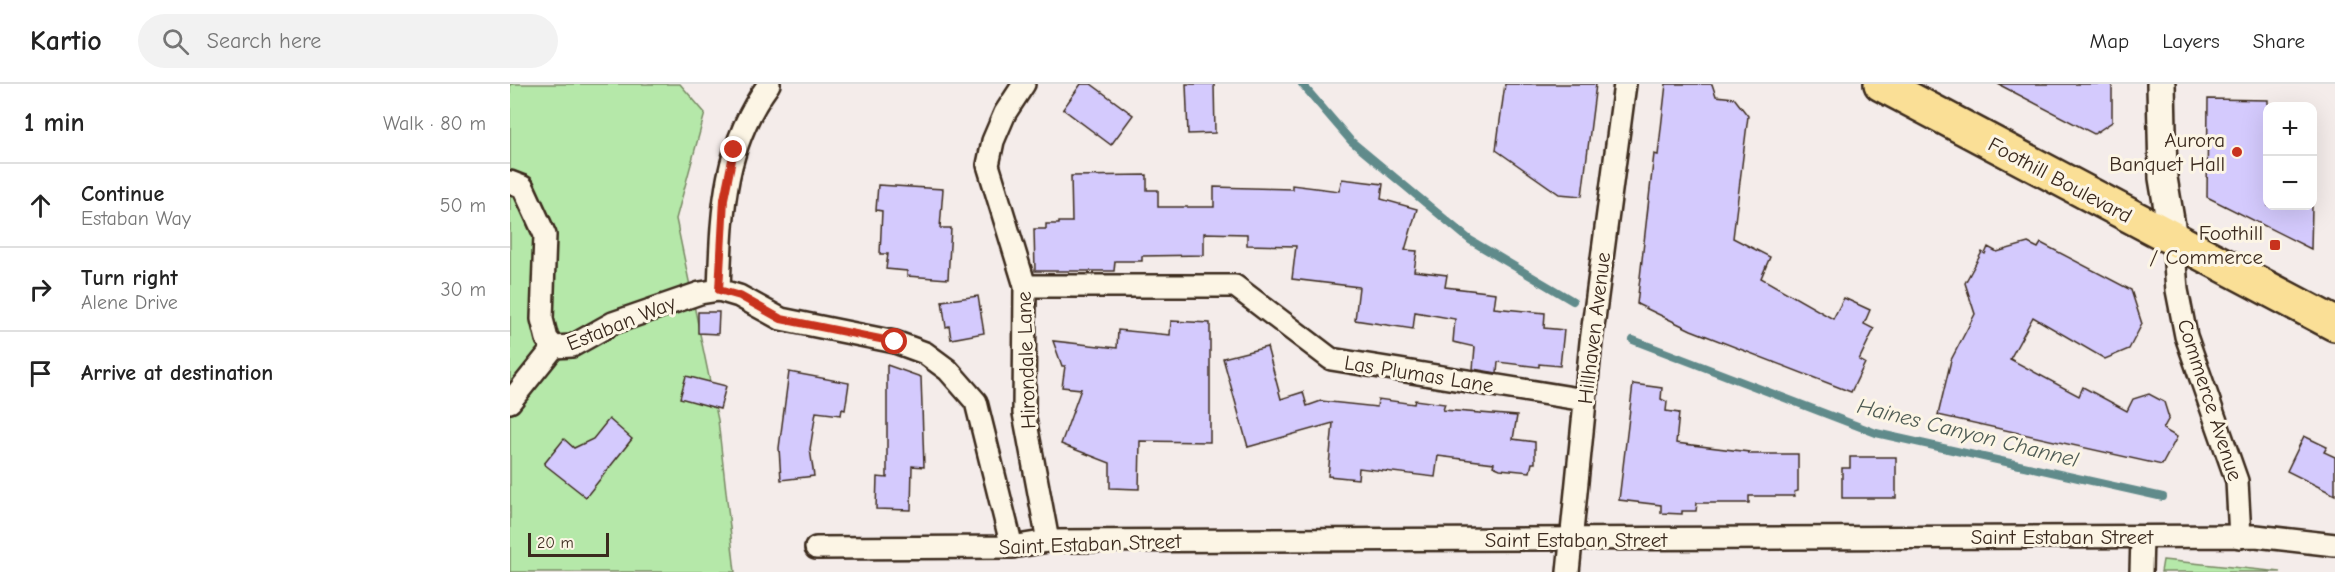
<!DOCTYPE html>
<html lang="en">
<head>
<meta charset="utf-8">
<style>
	:root { --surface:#fff; --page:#f2f2f2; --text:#222; --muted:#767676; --line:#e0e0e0 }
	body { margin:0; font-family:"Comic Neue",sans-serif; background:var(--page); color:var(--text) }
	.controls { position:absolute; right:18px; top:18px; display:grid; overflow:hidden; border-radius:12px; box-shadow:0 6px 24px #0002 }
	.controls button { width:54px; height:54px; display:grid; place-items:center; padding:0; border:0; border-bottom:2px solid var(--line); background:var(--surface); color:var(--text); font:30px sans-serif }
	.scale { position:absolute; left:18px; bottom:15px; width:81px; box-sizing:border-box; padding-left:6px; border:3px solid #3b2a1e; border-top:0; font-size:16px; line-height:21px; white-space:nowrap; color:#3b2a1e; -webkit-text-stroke:4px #fcf5e5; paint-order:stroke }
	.stop { position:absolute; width:18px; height:18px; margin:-14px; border:4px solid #c8321e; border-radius:50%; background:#fff }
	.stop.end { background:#c8321e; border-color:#fff; box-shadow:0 2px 6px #0008 }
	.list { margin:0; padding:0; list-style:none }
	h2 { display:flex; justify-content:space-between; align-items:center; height:78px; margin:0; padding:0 24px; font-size:26px }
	h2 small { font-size:20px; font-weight:400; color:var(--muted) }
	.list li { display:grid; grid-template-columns:39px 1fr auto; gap:18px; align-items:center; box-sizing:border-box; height:84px; padding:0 24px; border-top:2px solid var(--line) }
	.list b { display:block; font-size:22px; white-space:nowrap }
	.list p { margin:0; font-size:20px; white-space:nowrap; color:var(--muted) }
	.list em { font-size:20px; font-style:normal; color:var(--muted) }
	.icon { flex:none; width:33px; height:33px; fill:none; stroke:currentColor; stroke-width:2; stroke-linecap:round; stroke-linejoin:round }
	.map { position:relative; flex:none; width:1825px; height:488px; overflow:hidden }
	header { display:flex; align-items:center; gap:36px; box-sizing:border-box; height:84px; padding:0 30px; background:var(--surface); border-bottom:2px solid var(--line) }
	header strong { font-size:28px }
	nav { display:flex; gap:33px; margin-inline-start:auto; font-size:21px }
	.search { width:420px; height:54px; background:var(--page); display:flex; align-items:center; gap:15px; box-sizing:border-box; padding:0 21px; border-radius:33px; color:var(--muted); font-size:22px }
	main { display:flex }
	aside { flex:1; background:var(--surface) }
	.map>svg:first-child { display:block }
	.green { fill:#b5e8a9; stroke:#788964; stroke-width:1.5 }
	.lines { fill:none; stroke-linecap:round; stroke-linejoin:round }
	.stream { stroke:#618b8b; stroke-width:8 }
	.building { fill:#d4cafd; stroke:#3b2a1e; stroke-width:1.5 }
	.minor-casing { stroke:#3b2a1e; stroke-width:26 }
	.tertiary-casing { stroke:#3b2a1e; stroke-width:32 }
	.primary-casing { stroke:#3b2a1e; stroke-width:38 }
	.minor { stroke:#fcf5e5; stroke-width:21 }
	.tertiary { stroke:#fcf5e5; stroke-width:27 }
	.primary { stroke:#fadf96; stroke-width:33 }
	.route { stroke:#c8321e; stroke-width:8 }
	.poi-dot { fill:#c8321e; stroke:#fcf5e5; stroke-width:2 }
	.labels { text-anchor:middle; stroke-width:6; stroke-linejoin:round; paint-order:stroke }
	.poi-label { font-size:21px; fill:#3b2a1e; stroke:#fcf5e5; text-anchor:end }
	.street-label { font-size:21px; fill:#3b2a1e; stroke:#fcf5e5 }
	.water-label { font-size:22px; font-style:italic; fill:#4e5b54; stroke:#fcf5e5 }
</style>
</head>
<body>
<header>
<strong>Kartio</strong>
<div class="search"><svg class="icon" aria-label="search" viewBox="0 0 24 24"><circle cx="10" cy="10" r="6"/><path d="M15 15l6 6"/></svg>Search here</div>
<nav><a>Map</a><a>Layers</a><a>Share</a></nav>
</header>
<main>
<aside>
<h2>1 min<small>Walk · 80 m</small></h2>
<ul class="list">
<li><svg class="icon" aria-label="ahead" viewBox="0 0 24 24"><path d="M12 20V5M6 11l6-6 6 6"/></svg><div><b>Continue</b><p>Estaban Way</p></div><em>50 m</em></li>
<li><svg class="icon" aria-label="right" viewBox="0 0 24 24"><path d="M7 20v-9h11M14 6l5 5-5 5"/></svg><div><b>Turn right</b><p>Alene Drive</p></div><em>30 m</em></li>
<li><svg class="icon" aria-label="arrive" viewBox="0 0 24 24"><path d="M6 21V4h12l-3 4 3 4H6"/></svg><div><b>Arrive at destination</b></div></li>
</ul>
</aside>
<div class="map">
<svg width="1825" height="488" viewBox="0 0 1825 488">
	<rect width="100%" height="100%" fill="#f4ecea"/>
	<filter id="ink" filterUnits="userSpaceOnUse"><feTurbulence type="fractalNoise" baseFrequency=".0167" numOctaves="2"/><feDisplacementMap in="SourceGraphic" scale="12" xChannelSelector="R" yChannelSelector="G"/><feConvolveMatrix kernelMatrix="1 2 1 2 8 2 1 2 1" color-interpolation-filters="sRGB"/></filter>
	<g filter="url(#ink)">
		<g class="green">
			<polygon points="0,0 170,0 195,29 166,135 208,336 225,488 0,488"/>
			<polygon points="1653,476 1771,488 1651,488"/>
		</g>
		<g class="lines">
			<g class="stream">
				<polyline points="792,0 841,57 960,156 1063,217"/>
				<polyline points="1123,256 1366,349 1653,413"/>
			</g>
		</g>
		<g class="building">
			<polygon points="571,0 581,0 623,31 601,61 553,25"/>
			<polygon points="676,0 704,0 705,49 678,50"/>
			<polygon points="995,0 1086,0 1072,112 1049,110 986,66"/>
			<polygon points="1156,0 1202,0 1206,12 1224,14 1238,32 1223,154 1260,173 1251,194 1323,235 1334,214 1360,226 1354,240 1364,245 1349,276 1355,279 1341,308 1181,246 1127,220 1144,70 1148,71"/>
			<polygon points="1488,0 1602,0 1602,38 1584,50"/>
			<polygon points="1698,15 1758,16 1758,122 1802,122 1801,165 1697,113"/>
			<polygon points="637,91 637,106 648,106 648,123 704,123 704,103 782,105 782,101 829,107 832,95 873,100 871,115 907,125 895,166 907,167 904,187 937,191 935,203 986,209 984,224 1035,229 1034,244 1054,246 1050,282 1029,280 1029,283 988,278 987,289 963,285 965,263 943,258 945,235 905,228 903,245 845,236 849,203 782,195 786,162 737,161 737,150 694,149 694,171 632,172 632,177 605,177 604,187 525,187 524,145 536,145 536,140 549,140 549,138 562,138 561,92"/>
			<polygon points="368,101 433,105 430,144 441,144 438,195 397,192 397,187 376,185 378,170 370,170 372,127 366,126"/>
			<polygon points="1518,159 1528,164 1531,159 1621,206 1632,240 1619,265 1595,275 1523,233 1500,275 1569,312 1573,303 1617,327 1623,315 1639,310 1654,318 1659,334 1653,345 1667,353 1652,381 1428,331 1441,276 1465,230 1455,199 1472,168 1475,170 1478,163 1487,168"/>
			<polygon points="468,212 474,249 441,255 439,242 436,243 432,217"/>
			<polygon points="188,228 209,228 208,250 188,249"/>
			<polygon points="661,237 700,239 700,358 630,357 629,405 600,404 600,379 551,360 571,305 552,303 555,282 552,282 543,257 607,264 608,246 660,251"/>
			<polygon points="757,263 771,315 793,308 797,322 811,317 867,323 868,315 904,320 905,316 935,320 933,326 1007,332 1003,355 1025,358 1025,379 1022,379 1020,388 990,385 983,382 984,379 928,372 925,393 849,384 848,395 818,392 823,339 738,363 713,274"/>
			<polygon points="377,281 411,293 414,383 402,382 401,426 366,425 367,393 377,394"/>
			<polygon points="279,288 339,299 335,326 332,325 331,331 306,328 300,365 304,392 271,396 269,364"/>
			<polygon points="176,292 216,302 210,325 170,314"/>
			<polygon points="1123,300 1152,304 1151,315 1157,318 1156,327 1169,329 1166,359 1239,368 1239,370 1288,370 1288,407 1284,408 1285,412 1239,412 1239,419 1187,419 1186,427 1172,427 1172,430 1151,429 1151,421 1109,416"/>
			<polygon points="99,335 122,355 76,413 34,380 54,355 64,364 83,355"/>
			<polygon points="1794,352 1817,363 1814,368 1825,373 1825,411 1777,387"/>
			<polygon points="1340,373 1386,373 1386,414 1332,414 1332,384 1340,384"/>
		</g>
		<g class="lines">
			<defs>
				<g id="minor">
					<polyline points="514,0 495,29 483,57 478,81 515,202 514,329 538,457"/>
					<polyline points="0,98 13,103 35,151 32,235 37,255 44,263 62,262 103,239 190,209 209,206 229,212 271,235 385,258 415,269 438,286 466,318 502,463"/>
					<polyline points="1663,154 1667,206 1676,252 1727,397 1730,453"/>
					<polyline points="515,202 725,202 821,275 1075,316"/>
					<path d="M 209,206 C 212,130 212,64 259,0"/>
					<polyline points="0,318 44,263"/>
					<polyline points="306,464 502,463 538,457 1746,452 1825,461"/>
					<polyline points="1058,488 1081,258 1115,0"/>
					<polyline points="1631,488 1632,453"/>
				</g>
				<polyline id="tertiary" points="1651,0 1653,94 1663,154"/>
				<polyline id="primary" points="1371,0 1825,240"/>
			</defs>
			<use href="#minor" class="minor-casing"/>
			<use href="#tertiary" class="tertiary-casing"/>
			<use href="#primary" class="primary-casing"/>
			<use href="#minor" class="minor"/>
			<use href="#tertiary" class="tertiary"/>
			<use href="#primary" class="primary"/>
		</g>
	</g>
	<g class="lines" filter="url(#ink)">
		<polyline class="route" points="224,66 214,115 209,206 230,212 271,235 385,258"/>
	</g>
	<g class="poi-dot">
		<circle cx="1727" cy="68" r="6"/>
		<rect x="1759" y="155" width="12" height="12" rx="3"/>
	</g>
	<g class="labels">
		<g class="poi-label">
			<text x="1715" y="63">Aurora<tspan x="1715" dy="24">Banquet Hall</tspan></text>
			<text x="1753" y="156">Foothill<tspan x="1753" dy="24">/ Commerce</tspan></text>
		</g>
		<g class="street-label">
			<text transform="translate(1550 96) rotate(28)" y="7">Foothill Boulevard</text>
			<text transform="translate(111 239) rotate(-22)" y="7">Estaban Way</text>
			<text transform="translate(1084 244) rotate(-83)" y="7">Hillhaven Avenue</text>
			<text transform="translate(516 276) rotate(-92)" y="7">Hirondale Lane</text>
			<text transform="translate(909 290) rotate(9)" y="7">Las Plumas Lane</text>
			<text transform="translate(1700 316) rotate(72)" y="7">Commerce Avenue</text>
			<text x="1552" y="460">Saint Estaban Street</text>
			<text x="1066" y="463">Saint Estaban Street</text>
			<text transform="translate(580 460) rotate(-2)" y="7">Saint Estaban Street</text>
		</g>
		<g class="water-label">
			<text transform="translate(1458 348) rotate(14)" y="8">Haines Canyon Channel</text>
		</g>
	</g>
</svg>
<div class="controls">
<button>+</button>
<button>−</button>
</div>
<div class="scale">20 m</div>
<div class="stop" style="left:385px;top:258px"></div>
<div class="stop end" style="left:224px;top:66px"></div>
</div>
</main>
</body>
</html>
